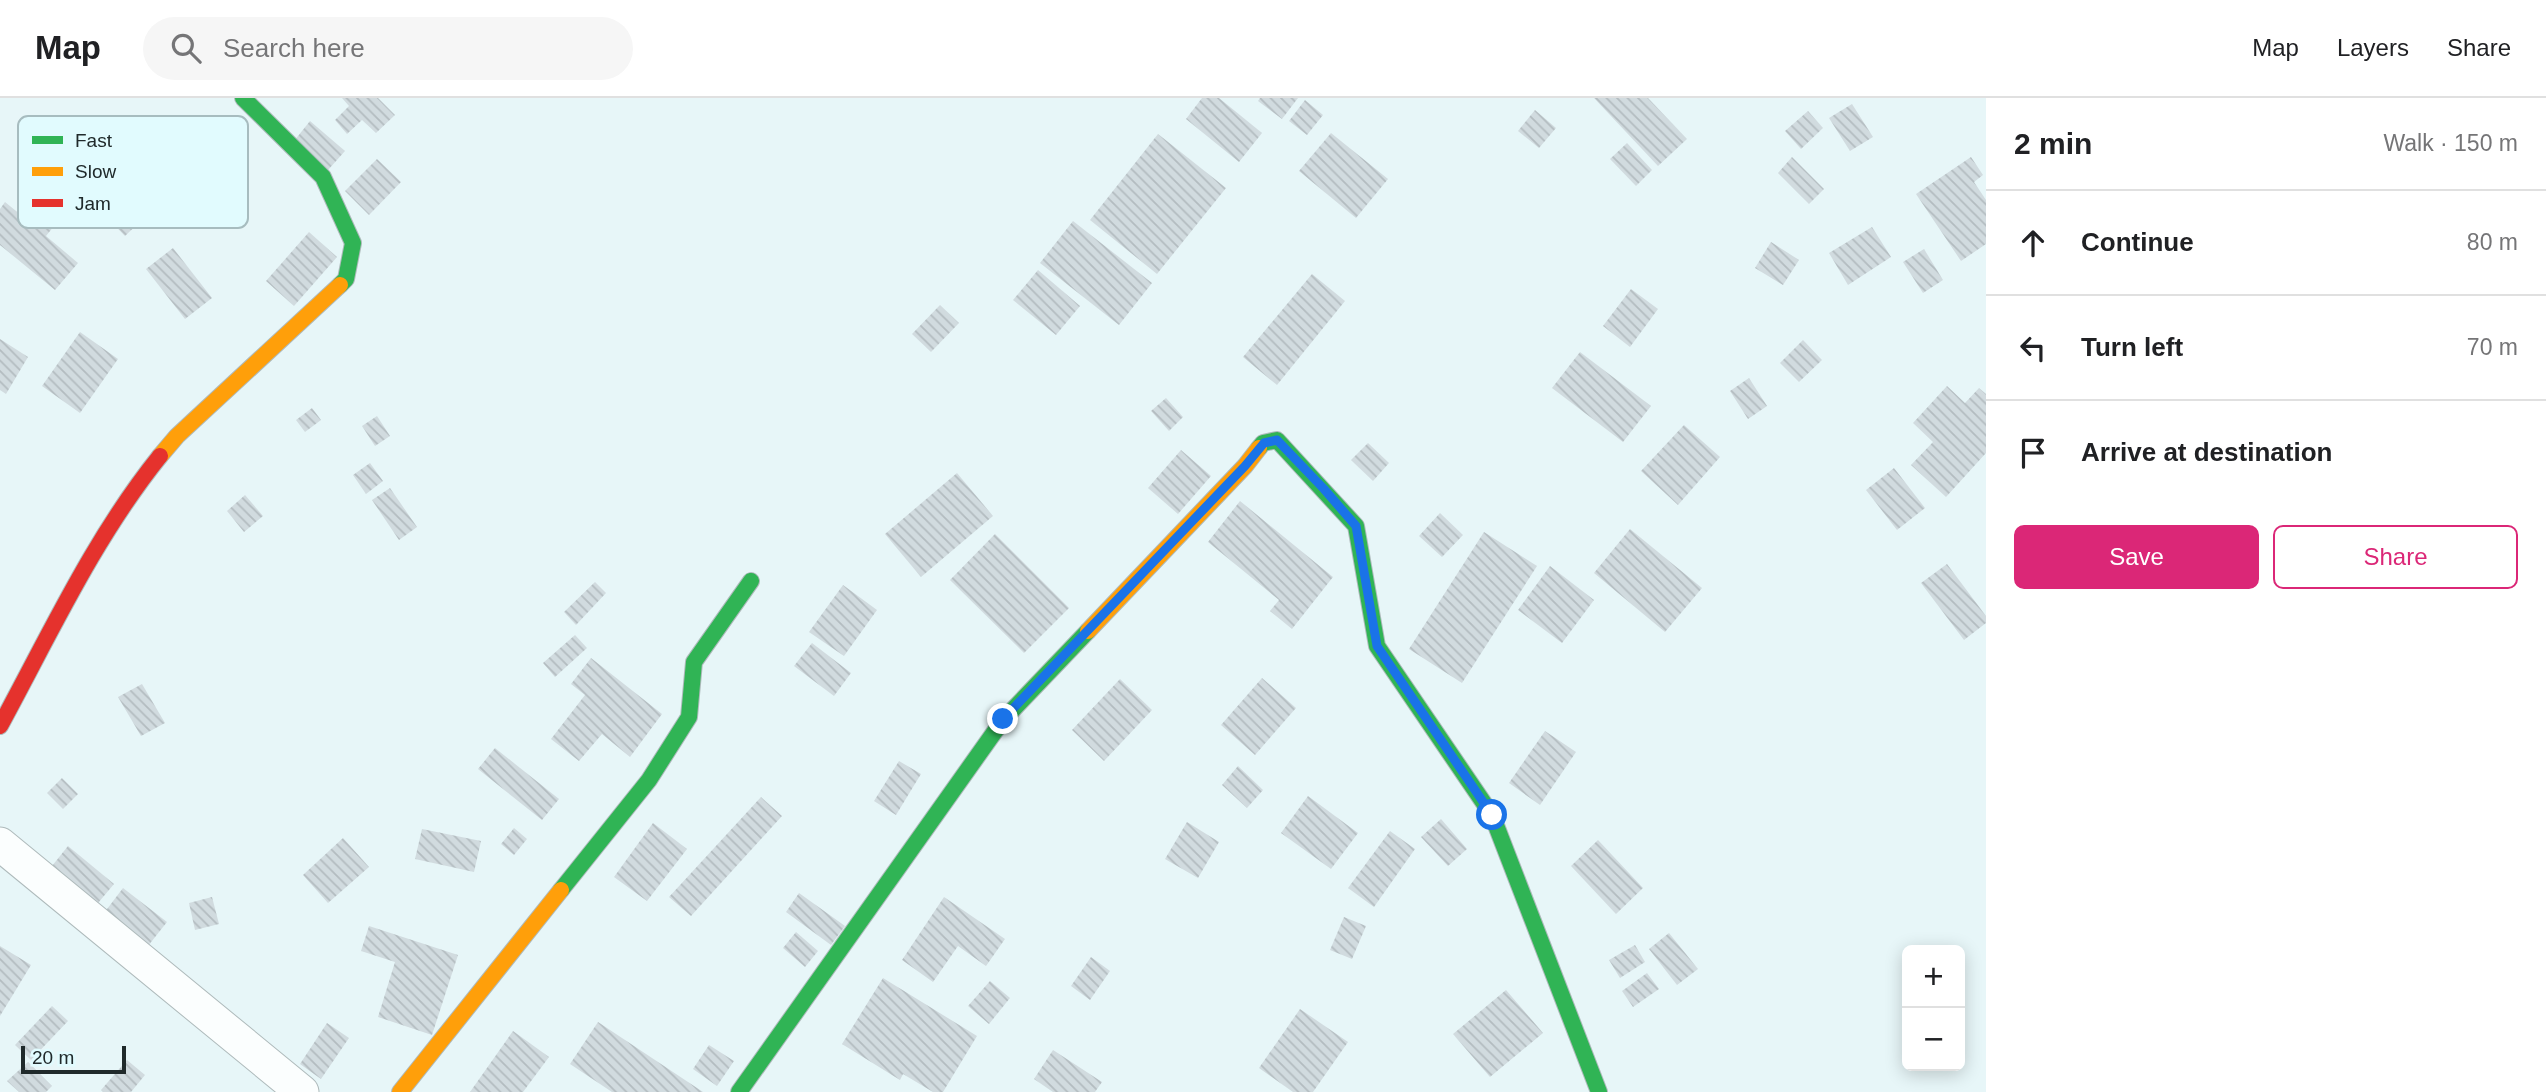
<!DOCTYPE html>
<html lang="en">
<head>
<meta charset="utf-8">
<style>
	:root { --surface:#fff; --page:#f6f6f6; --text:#202124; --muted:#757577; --line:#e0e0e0; --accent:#db2777 }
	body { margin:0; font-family:Arial,sans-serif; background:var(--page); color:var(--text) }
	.controls { position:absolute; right:21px; bottom:21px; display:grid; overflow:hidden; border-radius:10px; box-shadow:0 4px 18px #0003 }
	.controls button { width:63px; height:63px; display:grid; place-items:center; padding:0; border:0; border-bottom:2px solid var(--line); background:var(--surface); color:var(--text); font:35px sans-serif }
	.scale { position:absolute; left:21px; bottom:18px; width:105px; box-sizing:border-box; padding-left:7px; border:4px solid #202a2b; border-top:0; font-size:19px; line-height:24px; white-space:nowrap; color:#202a2b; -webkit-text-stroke:5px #e1fbfe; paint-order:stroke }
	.stop { position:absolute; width:21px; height:21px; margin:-16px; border:5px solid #1a73e8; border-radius:50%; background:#fff }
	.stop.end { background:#1a73e8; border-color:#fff; box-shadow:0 2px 7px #0008 }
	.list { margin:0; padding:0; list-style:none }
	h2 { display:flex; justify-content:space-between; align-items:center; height:91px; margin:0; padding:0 28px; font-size:30px }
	h2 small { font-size:23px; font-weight:400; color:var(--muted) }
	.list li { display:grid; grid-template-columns:46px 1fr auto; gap:21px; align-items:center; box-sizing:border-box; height:105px; padding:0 28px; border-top:2px solid var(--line) }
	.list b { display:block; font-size:26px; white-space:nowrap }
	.list em { font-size:23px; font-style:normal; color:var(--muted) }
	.actions { display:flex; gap:14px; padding:21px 28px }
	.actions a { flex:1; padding:16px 0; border:2px solid var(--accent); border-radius:10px; text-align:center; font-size:24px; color:var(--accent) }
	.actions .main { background:var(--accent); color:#fff }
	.icon { flex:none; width:38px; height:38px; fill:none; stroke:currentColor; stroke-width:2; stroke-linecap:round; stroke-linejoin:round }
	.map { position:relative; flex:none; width:1986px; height:994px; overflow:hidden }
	header { display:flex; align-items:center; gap:42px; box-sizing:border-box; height:98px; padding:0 35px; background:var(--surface); border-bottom:2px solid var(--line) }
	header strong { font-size:33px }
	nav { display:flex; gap:38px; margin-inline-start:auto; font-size:24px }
	.search { width:490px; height:63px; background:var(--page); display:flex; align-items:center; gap:18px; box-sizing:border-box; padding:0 24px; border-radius:38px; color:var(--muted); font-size:26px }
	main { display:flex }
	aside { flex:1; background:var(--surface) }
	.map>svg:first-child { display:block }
	.building { fill:url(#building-back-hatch) }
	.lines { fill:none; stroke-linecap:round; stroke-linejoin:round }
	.street-casing { stroke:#aebabb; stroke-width:35 }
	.fast-casing { stroke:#aebabb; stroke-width:18 }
	.slow-casing { stroke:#aebabb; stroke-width:18 }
	.jam-casing { stroke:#aebabb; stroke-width:18 }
	.street { stroke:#fbfefe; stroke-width:33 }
	.fast { stroke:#30b455; stroke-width:16 }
	.slow { stroke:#ff9f0a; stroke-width:16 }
	.jam { stroke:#e5322d; stroke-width:16 }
	.route { stroke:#1a73e8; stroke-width:9 }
	.key { fill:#e1fbfe; stroke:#a7bcbf; stroke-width:2 }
	.key-label { font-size:19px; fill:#202a2b }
</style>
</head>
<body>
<header>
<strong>Map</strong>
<div class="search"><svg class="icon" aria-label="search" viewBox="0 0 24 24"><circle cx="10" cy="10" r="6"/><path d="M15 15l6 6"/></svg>Search here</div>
<nav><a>Map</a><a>Layers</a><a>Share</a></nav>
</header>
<main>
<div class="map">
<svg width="1986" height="994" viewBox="0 0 1986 994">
	<defs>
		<pattern id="building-back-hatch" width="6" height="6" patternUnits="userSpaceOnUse" patternTransform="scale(1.75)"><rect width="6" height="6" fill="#d1dbdf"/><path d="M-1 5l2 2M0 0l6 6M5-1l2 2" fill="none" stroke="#b3bcc0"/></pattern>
	</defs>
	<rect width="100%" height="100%" fill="#e7f6f8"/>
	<g class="building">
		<polygon points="342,0 378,0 395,17 376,35 362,22 347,36 335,22 349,8"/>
		<polygon points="1202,0 1219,0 1262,35 1239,64 1186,21"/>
		<polygon points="1260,0 1298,0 1282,21 1258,3"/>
		<polygon points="1594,0 1648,0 1687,41 1658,68"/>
		<polygon points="1305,2 1323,17 1307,37 1289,23"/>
		<polygon points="1852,6 1873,39 1850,53 1829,20"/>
		<polygon points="1535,12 1556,30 1539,50 1518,33"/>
		<polygon points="1808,13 1823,30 1801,51 1785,33"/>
		<polygon points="310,23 345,53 328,72 294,43"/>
		<polygon points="1331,35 1388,81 1356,120 1299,73"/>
		<polygon points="1158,36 1226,90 1157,176 1090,122"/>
		<polygon points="1627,45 1652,72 1636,88 1610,61"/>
		<polygon points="1792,59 1824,91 1809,106 1778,75"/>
		<polygon points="1971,59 1983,77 1974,84 1986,102 1986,146 1961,163 1916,96"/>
		<polygon points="377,61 401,84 369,117 345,93"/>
		<polygon points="137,69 166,99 125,138 96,108"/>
		<polygon points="5,104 32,126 48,107 62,118 46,138 78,165 55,192 0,147 0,111"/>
		<polygon points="1073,123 1152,185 1119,227 1040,165"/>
		<polygon points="1872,129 1891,159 1848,187 1829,155"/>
		<polygon points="309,134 337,159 294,208 266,183"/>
		<polygon points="1771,144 1799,162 1783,187 1755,170"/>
		<polygon points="173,150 212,200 185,221 146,171"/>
		<polygon points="1924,151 1943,182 1923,195 1903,164"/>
		<polygon points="1038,172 1080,208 1056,237 1013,202"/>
		<polygon points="1312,176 1345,203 1277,287 1243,259"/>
		<polygon points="1631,191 1658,211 1630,249 1603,228"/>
		<polygon points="940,207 959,225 931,254 912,236"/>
		<polygon points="80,234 118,261 80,315 42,288"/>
		<polygon points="0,241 28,259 6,296 0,292"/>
		<polygon points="1803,242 1822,262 1799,284 1780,265"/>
		<polygon points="1580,254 1651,308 1623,344 1552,290"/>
		<polygon points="1749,280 1767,308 1748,321 1730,293"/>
		<polygon points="1947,288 1965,305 1979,290 1986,296 1986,355 1946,399 1911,367 1933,344 1913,325"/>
		<polygon points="1166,300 1183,319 1169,333 1151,313"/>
		<polygon points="312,310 321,322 305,334 296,322"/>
		<polygon points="377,318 390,338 375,348 362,328"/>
		<polygon points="1684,327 1720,359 1678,407 1641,373"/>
		<polygon points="1368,345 1389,365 1373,383 1351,362"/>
		<polygon points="1181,352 1211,378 1178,416 1148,390"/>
		<polygon points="370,365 383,383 366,396 353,377"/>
		<polygon points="1894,370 1925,410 1897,432 1866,392"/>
		<polygon points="957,375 993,418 921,479 885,436"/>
		<polygon points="390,390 417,429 399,442 372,402"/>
		<polygon points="245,397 263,418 244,434 227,413"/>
		<polygon points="1240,403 1333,479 1292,531 1270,513 1279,502 1208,444"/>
		<polygon points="1440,415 1463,437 1442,459 1419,438"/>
		<polygon points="1630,431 1702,490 1665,534 1594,475"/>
		<polygon points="1484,434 1537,468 1462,585 1409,551"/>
		<polygon points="995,436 1069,510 1024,555 950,482"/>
		<polygon points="1947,466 1986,518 1986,525 1964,542 1921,485"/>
		<polygon points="1550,468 1594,502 1562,545 1518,512"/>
		<polygon points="595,484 606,495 576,527 564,514"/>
		<polygon points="843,487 877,512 844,558 809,534"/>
		<polygon points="575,537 587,550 555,579 543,565"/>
		<polygon points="812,545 851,575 834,598 794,568"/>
		<polygon points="591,560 662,616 630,659 602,636 579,663 551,641 585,597 571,586"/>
		<polygon points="1262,580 1296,610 1255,657 1221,627"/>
		<polygon points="1120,581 1152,612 1104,663 1072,632"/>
		<polygon points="142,586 165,625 141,638 118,599"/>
		<polygon points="1545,633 1576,654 1540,707 1509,685"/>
		<polygon points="495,650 559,701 542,722 478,671"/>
		<polygon points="899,663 921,676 896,717 874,703"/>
		<polygon points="1238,668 1263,692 1247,710 1222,687"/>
		<polygon points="62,680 78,696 63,711 47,695"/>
		<polygon points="1308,698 1358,735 1331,771 1281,735"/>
		<polygon points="761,699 782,718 691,818 669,799"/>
		<polygon points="1441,721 1467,751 1448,768 1421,739"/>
		<polygon points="1187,724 1219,744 1198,780 1165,761"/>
		<polygon points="653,725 687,751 647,803 614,779"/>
		<polygon points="514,730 527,741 514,757 501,746"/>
		<polygon points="422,731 481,743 474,774 415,761"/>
		<polygon points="1390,733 1415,751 1374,809 1348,790"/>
		<polygon points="343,740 369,769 328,805 303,777"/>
		<polygon points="1598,742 1643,790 1616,816 1571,768"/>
		<polygon points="68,748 114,786 93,811 48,773"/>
		<polygon points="123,790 167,824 144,853 101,819"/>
		<polygon points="799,795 845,828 831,847 786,814"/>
		<polygon points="212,799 219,826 195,832 189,805"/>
		<polygon points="944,799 1005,841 986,868 958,848 933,884 902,862"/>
		<polygon points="1344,819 1366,828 1352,861 1330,852"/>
		<polygon points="369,828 458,857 432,937 378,919 395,864 361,853"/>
		<polygon points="796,834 818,853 805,869 783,850"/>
		<polygon points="1669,835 1698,871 1677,887 1649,851"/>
		<polygon points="1635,847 1645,864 1620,880 1609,862"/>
		<polygon points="0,848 31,867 0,918"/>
		<polygon points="1091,859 1110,873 1090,902 1071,888"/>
		<polygon points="1647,875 1659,891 1633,909 1622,893"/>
		<polygon points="883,880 977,938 943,994 933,994 903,976 900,982 842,946"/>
		<polygon points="990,883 1010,900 989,926 968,908"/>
		<polygon points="1506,892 1543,935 1490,979 1453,936"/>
		<polygon points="52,908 68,923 31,962 15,947"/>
		<polygon points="1300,911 1348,944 1313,994 1293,994 1259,970"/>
		<polygon points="598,924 703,994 612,994 570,966"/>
		<polygon points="327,925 349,940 321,981 300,966"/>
		<polygon points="513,933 549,959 523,994 470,994"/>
		<polygon points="709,947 734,963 717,988 693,971"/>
		<polygon points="1053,952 1102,984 1095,994 1053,994 1034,981"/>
		<polygon points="127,962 145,977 131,994 103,994 101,992"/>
		<polygon points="28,964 52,988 46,994 19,994 7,983"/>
	</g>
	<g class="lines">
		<defs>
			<polyline id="street" points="0,746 302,994"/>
			<g id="fast">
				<polyline points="243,0 323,79 353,145 346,181 340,187"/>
				<polyline points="1259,350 1263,345 1277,342 1356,428 1377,548 1492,717 1599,994"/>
				<polyline points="561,792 649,682 689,619 694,564 751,483"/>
				<polyline points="739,994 1003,622 1088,533"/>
			</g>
			<g id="slow">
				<polyline points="160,358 177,338 340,187"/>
				<polyline points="1088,533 1245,368 1259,350"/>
				<polyline points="400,994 561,792"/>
			</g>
			<path id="jam" d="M 0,628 C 50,536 94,440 160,358"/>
		</defs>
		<use href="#street" class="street-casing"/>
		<use href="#fast" class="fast-casing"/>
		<use href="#slow" class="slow-casing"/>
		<use href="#jam" class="jam-casing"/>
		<use href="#street" class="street"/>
		<use href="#fast" class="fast"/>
		<use href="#slow" class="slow"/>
		<use href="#jam" class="jam"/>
	</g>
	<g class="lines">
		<polyline class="route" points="1003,621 1245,368 1264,345 1277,342 1324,391 1356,428 1377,548 1492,717"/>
	</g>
	<rect x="18" y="18" width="230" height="112" rx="10" class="key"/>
	<rect x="32" y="38" width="31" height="8" fill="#30b455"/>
	<rect x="32" y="69" width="31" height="9" fill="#ff9f0a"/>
	<rect x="32" y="101" width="31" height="8" fill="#e5322d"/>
	<g class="key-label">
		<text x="75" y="49">Fast</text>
		<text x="75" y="80">Slow</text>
		<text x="75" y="112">Jam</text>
	</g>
</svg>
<div class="controls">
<button>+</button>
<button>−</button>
</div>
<div class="scale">20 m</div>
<div class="stop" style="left:1492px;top:717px"></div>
<div class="stop end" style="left:1003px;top:621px"></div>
</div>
<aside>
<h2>2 min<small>Walk · 150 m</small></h2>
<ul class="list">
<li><svg class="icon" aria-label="ahead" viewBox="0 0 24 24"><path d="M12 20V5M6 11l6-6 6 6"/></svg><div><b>Continue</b></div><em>80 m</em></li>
<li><svg class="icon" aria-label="left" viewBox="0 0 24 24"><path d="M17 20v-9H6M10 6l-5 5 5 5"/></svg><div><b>Turn left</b></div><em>70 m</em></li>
<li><svg class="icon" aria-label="arrive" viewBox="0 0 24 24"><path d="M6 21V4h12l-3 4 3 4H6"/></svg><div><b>Arrive at destination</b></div></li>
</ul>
<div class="actions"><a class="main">Save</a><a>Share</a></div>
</aside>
</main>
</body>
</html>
